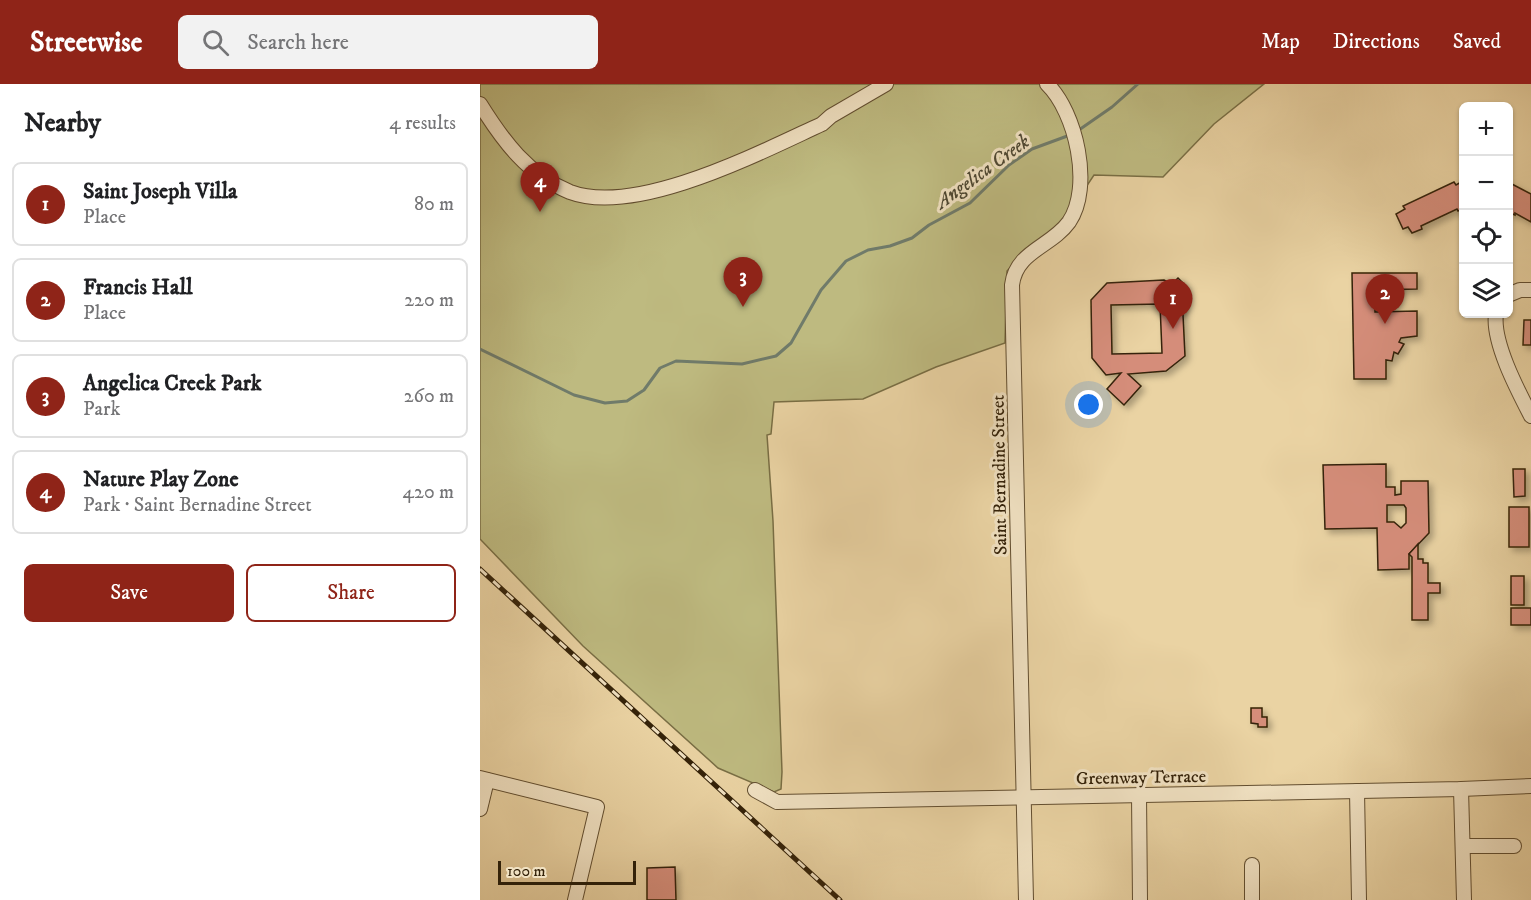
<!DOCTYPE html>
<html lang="en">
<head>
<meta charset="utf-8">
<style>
	:root { --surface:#fff; --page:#f2f2f2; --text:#202124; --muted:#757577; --line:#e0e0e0; --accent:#8f2418 }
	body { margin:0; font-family:"IM FELL DW Pica",serif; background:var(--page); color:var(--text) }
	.controls { position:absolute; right:18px; top:18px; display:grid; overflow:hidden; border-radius:9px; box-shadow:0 2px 4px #0004 }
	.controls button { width:54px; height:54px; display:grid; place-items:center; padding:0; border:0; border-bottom:2px solid var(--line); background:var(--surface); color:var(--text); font:30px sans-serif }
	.scale { position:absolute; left:18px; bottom:15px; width:138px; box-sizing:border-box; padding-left:6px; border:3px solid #342209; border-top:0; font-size:16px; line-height:21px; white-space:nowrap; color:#342209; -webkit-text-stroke:4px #f1e2c3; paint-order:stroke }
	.you { position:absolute; left:609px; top:321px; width:21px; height:21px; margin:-15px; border:4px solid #fff; border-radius:50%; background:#1a73e8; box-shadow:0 0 0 9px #1a73e833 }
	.badge { display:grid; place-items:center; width:39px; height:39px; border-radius:50%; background:var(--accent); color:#fff; font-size:20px; font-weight:700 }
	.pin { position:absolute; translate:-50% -50px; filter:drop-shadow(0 2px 3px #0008) }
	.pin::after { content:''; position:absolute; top:32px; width:21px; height:18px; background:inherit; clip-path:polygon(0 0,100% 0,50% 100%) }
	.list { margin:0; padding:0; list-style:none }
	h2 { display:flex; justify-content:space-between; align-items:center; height:78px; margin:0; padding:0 24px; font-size:26px }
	h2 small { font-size:20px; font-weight:400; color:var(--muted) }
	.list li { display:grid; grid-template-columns:39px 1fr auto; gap:18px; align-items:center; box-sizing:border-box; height:84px; margin:0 12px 12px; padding:0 12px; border:2px solid var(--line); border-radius:9px }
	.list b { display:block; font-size:22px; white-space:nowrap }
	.list p { margin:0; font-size:20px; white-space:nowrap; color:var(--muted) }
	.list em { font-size:20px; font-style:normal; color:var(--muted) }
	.actions { display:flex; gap:12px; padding:18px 24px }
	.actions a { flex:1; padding:14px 0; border:2px solid var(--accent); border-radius:9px; text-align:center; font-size:21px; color:var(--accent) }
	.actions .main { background:var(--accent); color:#fff }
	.icon { flex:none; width:33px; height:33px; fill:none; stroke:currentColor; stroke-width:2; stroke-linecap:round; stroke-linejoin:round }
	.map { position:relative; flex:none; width:1051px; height:816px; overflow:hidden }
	header { display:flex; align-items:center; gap:36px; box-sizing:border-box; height:84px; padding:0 30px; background:var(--accent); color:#fff }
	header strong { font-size:28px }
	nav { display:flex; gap:33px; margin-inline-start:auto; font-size:21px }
	.search { width:420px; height:54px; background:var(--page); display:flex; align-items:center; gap:15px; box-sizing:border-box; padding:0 21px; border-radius:9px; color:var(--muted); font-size:22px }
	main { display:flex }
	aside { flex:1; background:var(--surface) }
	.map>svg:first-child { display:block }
	.green { fill:#beba80; stroke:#796e44; stroke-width:1.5 }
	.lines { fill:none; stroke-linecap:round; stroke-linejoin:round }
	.stream { stroke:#707b6a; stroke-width:3 }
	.building { fill:#d58d7a; stroke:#342209; stroke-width:1.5; fill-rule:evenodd; filter:url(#shadow) }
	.minor-casing { stroke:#624e30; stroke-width:16 }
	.minor { stroke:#f1e2c3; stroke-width:14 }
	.rail-casing { stroke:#342209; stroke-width:5 }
	.rail { stroke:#f1e2c3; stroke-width:3; stroke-dasharray:9; stroke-linecap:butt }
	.labels { text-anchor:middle; stroke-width:6; stroke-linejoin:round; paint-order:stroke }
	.street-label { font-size:18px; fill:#342209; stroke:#f1e2c3 }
	.water-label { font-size:20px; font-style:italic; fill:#4d4732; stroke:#f1e2c3 }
</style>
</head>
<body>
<header>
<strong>Streetwise</strong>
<div class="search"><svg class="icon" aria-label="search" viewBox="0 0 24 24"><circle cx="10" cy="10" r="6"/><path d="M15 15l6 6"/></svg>Search here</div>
<nav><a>Map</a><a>Directions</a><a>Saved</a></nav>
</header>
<main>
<aside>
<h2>Nearby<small>4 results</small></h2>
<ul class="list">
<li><span class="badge">1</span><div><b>Saint Joseph Villa</b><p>Place</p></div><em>80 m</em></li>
<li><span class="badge">2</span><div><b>Francis Hall</b><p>Place</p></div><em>220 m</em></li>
<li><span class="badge">3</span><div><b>Angelica Creek Park</b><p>Park</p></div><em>260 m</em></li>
<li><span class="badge">4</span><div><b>Nature Play Zone</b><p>Park · Saint Bernadine Street</p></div><em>420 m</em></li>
</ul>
<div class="actions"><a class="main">Save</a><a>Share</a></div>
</aside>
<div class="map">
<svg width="1051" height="816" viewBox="0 0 1051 816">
	<defs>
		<filter id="shadow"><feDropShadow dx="4" dy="4" stdDeviation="3" flood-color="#0004"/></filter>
	</defs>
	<rect width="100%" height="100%" fill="#ead3a3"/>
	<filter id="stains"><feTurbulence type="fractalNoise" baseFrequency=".00333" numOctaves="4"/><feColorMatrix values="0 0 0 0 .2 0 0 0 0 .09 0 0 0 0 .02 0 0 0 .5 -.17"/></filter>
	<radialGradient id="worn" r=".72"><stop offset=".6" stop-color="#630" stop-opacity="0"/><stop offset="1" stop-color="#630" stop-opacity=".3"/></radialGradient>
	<polygon class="green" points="0,0 784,0 734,40 683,93 614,91 582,139 543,170 527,187 525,259 456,283 383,315 294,318 291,350 287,351 293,437 302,688 301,705 294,708 238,684 103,562 0,455"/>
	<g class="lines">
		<g class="stream">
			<polyline points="596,48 632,23 658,0"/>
			<polyline points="0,265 94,311 125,319 147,317 164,306 180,284 196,277 262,280 296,272 311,259 341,206 366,177 388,166 410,162 432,154 449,141 490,119 529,81 552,65 590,51"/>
		</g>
	</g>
	<g class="building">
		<polygon points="983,97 984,124 978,127 977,125 941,142 942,145 932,149 928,143 923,145 916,130 925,125 923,122 974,98 976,101"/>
		<polygon points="1028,98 1051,110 1051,138 1035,129 1035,131 1028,128"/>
		<polygon points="872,189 937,189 937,205 895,206 895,228 937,227 937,252 921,254 919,258 924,260 918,270 914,268 912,277 906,276 906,295 874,295"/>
		<path d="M 698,194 L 707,203 L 702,210 L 705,272 L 686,287 L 648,290 L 661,302 L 644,321 L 627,305 L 641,289 L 626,291 L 612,274 L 611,216 L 627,199 L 684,196 L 692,200 ZM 680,220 L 682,269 L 632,270 L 631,221 Z"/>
		<polygon points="1044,236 1051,236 1051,261 1043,261"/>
		<path d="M 906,380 L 906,403 L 915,403 L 915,411 L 921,410 L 921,397 L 948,397 L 949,449 L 929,470 L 929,485 L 898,486 L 897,444 L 845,445 L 843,381 ZM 907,421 L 924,421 L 926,424 L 926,439 L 921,444 L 914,438 L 907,438 Z"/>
		<polygon points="1033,385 1045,385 1045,412 1034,413"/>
		<rect x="1029" y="423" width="20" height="40"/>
		<polygon points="938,460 938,475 943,475 943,479 948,479 948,499 960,499 960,509 948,509 948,536 932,536 932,473 929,470"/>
		<rect x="1031" y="492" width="13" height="29"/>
		<rect x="1031" y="524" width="20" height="17"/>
		<polygon points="771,624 782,624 782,633 787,633 787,643 778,643 778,640 771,639"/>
		<polygon points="195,783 196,816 167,816 167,784"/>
	</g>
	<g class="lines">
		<defs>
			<g id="minor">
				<path d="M 0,20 C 23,57 48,91 90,108 C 156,133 281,68 342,40 L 351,32 L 406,0"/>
				<polyline points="1028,211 1040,206 1051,206"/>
				<path d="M 1016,230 C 1012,258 1038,307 1051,332"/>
				<polyline points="0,694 117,723 95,816"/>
				<polyline points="981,705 984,816"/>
				<polyline points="275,706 297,718 981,705 1051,702"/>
				<polyline points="877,707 879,816"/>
				<polyline points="659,711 660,816"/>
				<polyline points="0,725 7,696"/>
				<polyline points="983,762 1034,762"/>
				<path d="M 546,816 L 532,201 C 536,167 571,163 589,138 C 613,103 596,28 567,0"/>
				<polyline points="772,816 772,781"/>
			</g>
		</defs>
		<use href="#minor" class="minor-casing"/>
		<use href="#minor" class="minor"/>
		<defs>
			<polyline id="rail" points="0,485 360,816"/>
		</defs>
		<use href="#rail" class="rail-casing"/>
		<use href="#rail" class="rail"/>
	</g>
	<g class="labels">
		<g class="street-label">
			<text transform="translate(519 391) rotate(-91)" y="6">Saint Bernadine Street</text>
			<text transform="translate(661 693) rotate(-1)" y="6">Greenway Terrace</text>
		</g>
		<g class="water-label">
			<text transform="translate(502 87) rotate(-36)" y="7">Angelica Creek</text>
		</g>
	</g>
	<rect width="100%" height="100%" filter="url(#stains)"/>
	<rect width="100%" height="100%" fill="url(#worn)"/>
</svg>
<div class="controls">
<button>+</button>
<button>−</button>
<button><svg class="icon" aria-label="locate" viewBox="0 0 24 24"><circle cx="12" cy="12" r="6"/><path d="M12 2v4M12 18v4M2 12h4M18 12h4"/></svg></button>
<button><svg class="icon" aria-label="layers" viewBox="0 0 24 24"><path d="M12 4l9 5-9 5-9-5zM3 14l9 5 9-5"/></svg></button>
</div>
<div class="scale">100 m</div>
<div class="you"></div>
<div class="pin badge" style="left:693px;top:245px">1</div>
<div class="pin badge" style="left:905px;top:240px">2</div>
<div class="pin badge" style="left:263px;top:223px">3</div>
<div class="pin badge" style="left:60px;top:128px">4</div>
</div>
</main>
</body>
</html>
